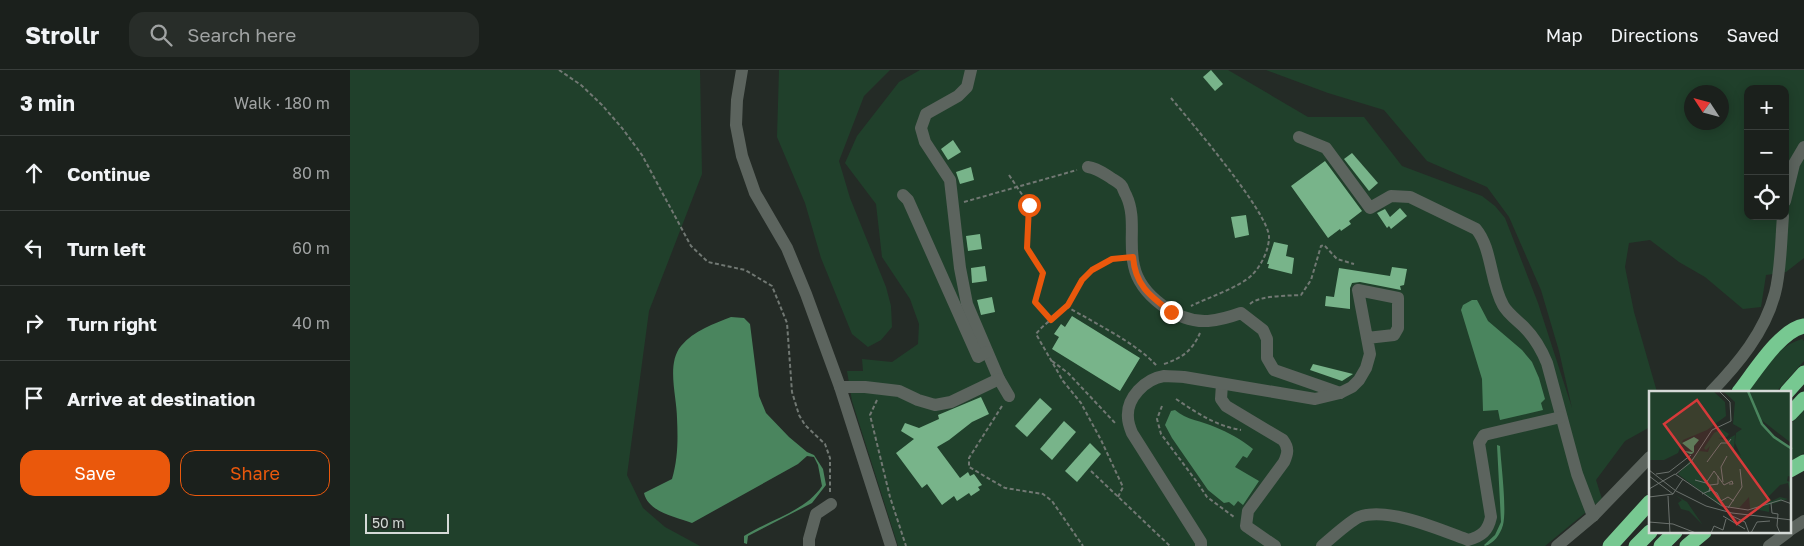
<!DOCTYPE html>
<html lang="en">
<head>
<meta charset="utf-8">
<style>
	:root { --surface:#1b201c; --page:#282d29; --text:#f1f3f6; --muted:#a0a3a3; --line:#393e3b; --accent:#ea580c }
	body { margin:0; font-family:"Golos Text",sans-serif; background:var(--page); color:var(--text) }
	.controls { position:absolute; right:15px; top:15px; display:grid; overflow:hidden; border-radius:10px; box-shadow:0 2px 12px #0003 }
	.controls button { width:45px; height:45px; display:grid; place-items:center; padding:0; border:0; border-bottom:1px solid var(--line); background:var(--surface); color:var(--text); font:25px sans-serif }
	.compass { position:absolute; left:1334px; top:15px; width:45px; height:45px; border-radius:50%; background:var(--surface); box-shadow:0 2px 12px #0003; rotate:306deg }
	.scale { position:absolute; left:15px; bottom:12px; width:84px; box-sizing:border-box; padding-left:5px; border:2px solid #d5dad7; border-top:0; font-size:14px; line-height:18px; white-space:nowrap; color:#d5dad7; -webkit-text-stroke:4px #242b26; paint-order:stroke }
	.stop { position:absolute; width:15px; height:15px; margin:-11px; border:4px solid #ea580c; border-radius:50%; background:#fff }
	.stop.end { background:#ea580c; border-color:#fff; box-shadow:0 1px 5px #0008 }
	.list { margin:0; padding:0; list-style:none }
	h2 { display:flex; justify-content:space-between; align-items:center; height:65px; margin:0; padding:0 20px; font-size:21px }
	h2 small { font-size:16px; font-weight:400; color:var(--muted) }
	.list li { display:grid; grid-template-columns:32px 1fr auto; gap:15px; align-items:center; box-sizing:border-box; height:75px; padding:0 20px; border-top:1px solid var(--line) }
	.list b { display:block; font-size:19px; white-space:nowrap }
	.list em { font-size:16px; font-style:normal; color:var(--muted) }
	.actions { display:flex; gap:10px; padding:15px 20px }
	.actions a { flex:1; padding:11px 0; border:1px solid var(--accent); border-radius:15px; text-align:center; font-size:18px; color:var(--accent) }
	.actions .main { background:var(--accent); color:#fff }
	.icon { flex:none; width:28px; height:28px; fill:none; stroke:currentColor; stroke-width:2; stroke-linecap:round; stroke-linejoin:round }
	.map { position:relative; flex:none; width:1454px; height:476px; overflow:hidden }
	header { display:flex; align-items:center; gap:30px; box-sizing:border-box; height:70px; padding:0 25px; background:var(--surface); border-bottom:1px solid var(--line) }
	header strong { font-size:24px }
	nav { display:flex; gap:28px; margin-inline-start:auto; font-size:18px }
	.search { width:350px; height:45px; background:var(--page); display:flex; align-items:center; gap:12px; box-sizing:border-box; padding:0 18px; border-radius:15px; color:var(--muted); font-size:19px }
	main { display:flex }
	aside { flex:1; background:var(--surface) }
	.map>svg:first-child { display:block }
	.green { fill:#20402b; fill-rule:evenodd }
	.water { fill:#4a855e }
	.building { fill:#78b48a }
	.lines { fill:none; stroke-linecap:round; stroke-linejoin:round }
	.path { stroke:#717873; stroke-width:2; stroke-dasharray:4 2.5; stroke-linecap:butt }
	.minor { stroke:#5c645e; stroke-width:12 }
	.highway { stroke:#77c891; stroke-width:15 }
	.route { stroke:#ea580c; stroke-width:6 }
	.inset-river { fill:none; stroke:#4a855e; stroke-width:2.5 }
	.inset-road { fill:none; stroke:#6b716d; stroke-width:1 }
	.view { fill:#d63a3a; fill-opacity:0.15; stroke:#d63a3a; stroke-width:2.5 }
	.inset-edge { fill:none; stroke:#d5dad7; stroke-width:2.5 }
</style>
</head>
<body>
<header>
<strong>Strollr</strong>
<div class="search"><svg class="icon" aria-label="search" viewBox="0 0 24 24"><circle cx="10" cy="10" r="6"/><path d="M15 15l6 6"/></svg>Search here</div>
<nav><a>Map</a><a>Directions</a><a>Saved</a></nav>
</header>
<main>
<aside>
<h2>3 min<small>Walk · 180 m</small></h2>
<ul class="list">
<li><svg class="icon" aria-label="ahead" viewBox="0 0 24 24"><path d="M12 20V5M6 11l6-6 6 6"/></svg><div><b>Continue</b></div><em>80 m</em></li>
<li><svg class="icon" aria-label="left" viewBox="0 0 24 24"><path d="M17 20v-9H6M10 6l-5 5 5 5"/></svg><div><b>Turn left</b></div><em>60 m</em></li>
<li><svg class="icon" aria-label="right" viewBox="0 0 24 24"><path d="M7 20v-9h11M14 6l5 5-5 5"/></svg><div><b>Turn right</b></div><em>40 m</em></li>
<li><svg class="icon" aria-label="arrive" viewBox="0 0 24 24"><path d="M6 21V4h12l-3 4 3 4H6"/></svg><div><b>Arrive at destination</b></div></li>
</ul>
<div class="actions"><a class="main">Save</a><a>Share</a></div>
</aside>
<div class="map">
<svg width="1454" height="476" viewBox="0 0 1454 476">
	<rect width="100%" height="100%" fill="#242b26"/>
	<g class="green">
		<polygon points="0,0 350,0 352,104 299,241 277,405 293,438 315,457 350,476 0,476"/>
		<polygon points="429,0 540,0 514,26 489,91 500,128 536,217 541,236 542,257 531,270 518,277 502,264 471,188 455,133 427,67"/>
		<path d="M 570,0 L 878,0 L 958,47 L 1014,47 L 1052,96 L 1132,126 L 1145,136 L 1155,148 L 1188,233 L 1222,338 L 1209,281 L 1191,220 L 1159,147 L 1137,117 L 1077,91 L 1034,40 L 978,23 L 916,0 L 1454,0 L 1454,188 L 1436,202 L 1416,205 L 1411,237 L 1393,239 L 1355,207 L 1329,192 L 1300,170 L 1279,173 L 1275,197 L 1284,242 L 1307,322 L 1300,322 L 1300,357 L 1275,371 L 1246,410 L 1252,429 L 1195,476 L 548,476 L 502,331 L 497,301 L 513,301 L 512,289 L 542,292 L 568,274 L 569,254 L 560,229 L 532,187 L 526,134 L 495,93 L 507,66 L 549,12 ZM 1398,19 L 1435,19 L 1435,146 L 1398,146 ZM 1342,22 L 1372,22 L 1372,52 L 1342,52 Z"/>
		<path d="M 1452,269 L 1454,271 L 1454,291 L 1426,322 L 1396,322 C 1412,301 1425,277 1452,269 Z"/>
		<polygon points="1454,340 1454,383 1440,392 1440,355"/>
	</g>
	<g class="water">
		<polygon points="1122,230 1127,230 1138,251 1172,280 1182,292 1189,308 1195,329 1191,333 1193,340 1150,350 1148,340 1133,341 1132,309 1111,240 1113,235"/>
		<path d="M 381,247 L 394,248 L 400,254 L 409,326 L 416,343 L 439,367 L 457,382 L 464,385 L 473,399 L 476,415 L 462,433 L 398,466 L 397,474 L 394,473 L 394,466 C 419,450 456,441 472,416 L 468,395 L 464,387 L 457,386 L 448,394 L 342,453 C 326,447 298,442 294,423 L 322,409 C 328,389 328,369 327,348 C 327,327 316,294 331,276 C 344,260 364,254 381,247 Z"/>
		<path d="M 825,340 C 836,350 852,351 865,357 C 879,363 891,369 903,379 L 897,388 L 893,386 L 885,397 L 909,411 L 893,435 L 888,431 L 884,436 L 879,432 L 874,433 L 858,420 L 822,368 L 815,355 L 821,341 Z"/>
		<path d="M 1147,375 L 1150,376 C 1151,394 1157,439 1153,455 C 1150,465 1144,473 1135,476 L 1134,475 L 1145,465 L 1151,452 Z"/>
	</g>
	<g class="building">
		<polygon points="861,0 873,14 865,21 853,7"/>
		<polygon points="603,70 611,82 598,90 591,79"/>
		<polygon points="1002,83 1028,113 1019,121 994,89"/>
		<polygon points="975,91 1012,141 999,151 1001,154 991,161 990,159 978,168 941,116"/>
		<polygon points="621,97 624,110 610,114 606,102"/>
		<polygon points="1050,138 1057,146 1041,159 1039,156 1037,158 1027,143 1035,139 1040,147"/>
		<polygon points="896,145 899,165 885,168 881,147"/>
		<polygon points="630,164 632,179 618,181 616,166"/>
		<polygon points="924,172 938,175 936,186 944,188 942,204 918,198 919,194 917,194"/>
		<polygon points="635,196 637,211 622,213 621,198"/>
		<polygon points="1042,197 1057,199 1054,215 1050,216 1051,220 1010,212 1002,213 1000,218 1000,239 975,236 976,226 984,227 989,198 1040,206"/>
		<polygon points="642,227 645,242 631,245 627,230"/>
		<polygon points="722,246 790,288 770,321 702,279 709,267 704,264 711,254 715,257"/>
		<polygon points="963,294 1003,304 992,311 960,300"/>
		<polygon points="631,327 639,344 622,352 599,370 587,377 610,408 618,402 620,406 624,404 632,415 628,417 630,420 621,426 619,423 607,431 604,426 592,435 577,414 572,418 546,383 564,369 551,361 555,353 569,358 589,349 588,345"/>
		<polygon points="690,328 702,339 677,367 665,356"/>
		<polygon points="714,351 726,362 702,390 690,379"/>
		<polygon points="740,373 751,384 727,412 715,401"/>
	</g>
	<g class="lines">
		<g class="path">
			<polyline points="209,0 231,15 252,35 272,58 292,85 341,176 358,192 395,200 422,216 437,253 442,322 449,345 455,355 475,374 480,388 480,422"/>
			<path d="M 821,28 C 840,51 919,143 919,167 C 919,180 911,196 902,205 C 890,217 857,228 841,236"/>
			<polyline points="659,105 679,135 677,178 693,203 685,231 701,249"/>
			<polyline points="614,132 727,100"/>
			<path d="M 900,234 C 910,225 938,226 951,225 L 961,210 L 971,176 L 974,175 L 987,189 L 1004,194"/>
			<path d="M 716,236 C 744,253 785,272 807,296"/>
			<polyline points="702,291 718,303 766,354"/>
			<path d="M 814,294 C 832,288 842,281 850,263"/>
			<path d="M 826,329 C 847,343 866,356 891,360"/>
			<polyline points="527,330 520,345 540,427 556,476"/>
			<polyline points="652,336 619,388 619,397 655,418 693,424 702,431 733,476"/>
			<polyline points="812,336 807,349 811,364 847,412 857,427 884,447"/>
			<polyline points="741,401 820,476"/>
			<path d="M 768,427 L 773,417 L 751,370 L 731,333 L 713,311 L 686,264 C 695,252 709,246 718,234 C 723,227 727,218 732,211 C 741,198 756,189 771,188"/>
		</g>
		<g class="minor">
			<polyline points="392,0 387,30 386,55 392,86 405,123 437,178 456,224 490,317 541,476"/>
			<polyline points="621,0 617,17 608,26 576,44 571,58 575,72 600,110 610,198 617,234 649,309 659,326"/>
			<path d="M 949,67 L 976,78 L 1020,138 L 1041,126 L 1060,127 L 1126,159 C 1142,178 1140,212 1153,235 C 1157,243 1168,251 1174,257 C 1184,267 1192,281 1197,293 L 1227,404 L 1243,446"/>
			<path d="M 738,97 C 747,98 753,103 761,108 C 764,110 768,112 771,115 C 773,117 774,122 776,125 C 787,148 778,172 784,196 C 790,225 828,253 858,251 C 869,250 880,247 891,243 L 913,260 L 917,269 L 917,288 L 924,300 L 990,323"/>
			<polyline points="553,125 558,130 628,287 637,282"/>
			<polyline points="1435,131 1444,94 1454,77"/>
			<path d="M 872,314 L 871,329 L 876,336 L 933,370 C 939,378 938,383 934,392 L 898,441 L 896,456 L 925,476"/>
			<polyline points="490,317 515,317 549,321 568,330 585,335 601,332 649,309"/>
			<path d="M 1361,322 C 1388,294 1415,262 1425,223 C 1431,201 1431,169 1433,146"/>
			<polyline points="1440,460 1454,451"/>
			<polyline points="459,476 459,469 466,444 481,434"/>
			<path d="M 851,476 L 851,472 L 782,363 C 780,358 778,353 778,348 C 776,328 795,309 814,306 C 821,306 828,307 834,307 L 965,329 L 990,323 L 1002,317 L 1009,310 L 1016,298 L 1020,284 L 1008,220 L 1048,228 L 1048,258 L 1044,265 L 1017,268"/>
			<path d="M 972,476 C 980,469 1000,451 1009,447 C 1037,436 1091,460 1118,470 C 1132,466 1138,461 1141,447 L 1129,373 L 1134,365 L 1211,347"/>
			<polyline points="1207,476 1243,446 1300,387"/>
			<polyline points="1419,476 1438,462"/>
		</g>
		<g class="highway">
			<path d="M 1389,322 C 1404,303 1430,260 1454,256"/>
			<polyline points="1437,322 1454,303"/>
			<polyline points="1440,344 1454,329"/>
			<polyline points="1440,400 1454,392"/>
			<polyline points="1260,476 1300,432"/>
			<polyline points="1286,476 1300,462"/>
			<polyline points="1311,476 1325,462"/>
			<polyline points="1337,476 1354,462"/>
		</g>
	</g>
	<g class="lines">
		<path class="route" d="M 679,135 L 677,178 L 693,203 L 685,232 L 701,250 L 718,235 L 732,210 L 742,200 L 762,189 L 783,187 C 785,215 800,226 821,242"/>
	</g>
	<g transform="translate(1299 321)">
		<rect width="142" height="142" fill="#242b26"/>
		<path d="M 0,0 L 64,0 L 76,11 L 77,25 L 58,39 L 34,49 L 29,62 L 15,69 L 0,69 ZM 74,0 L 142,0 L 142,52 L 110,27 L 120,42 L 142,59 L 142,86 L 139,85 L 138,90 L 142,91 L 142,104 L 139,92 L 131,94 L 119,106 L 123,110 L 131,106 L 139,108 L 120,114 L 120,121 L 101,117 L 100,106 L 90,117 L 70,114 L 29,83 L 50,60 L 59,61 L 61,55 L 57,59 L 55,57 L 65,42 L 72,38 L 80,43 L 78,46 L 69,47 L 77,49 L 86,44 L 85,58 L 92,65 L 86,52 L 87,42 L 93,38 L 84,33 L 86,11 ZM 26,104 L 38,111 L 53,133 L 40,120 L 32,118 L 29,112 L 33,109 Z" fill="#20402b"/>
		<path d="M 45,46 L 50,49 L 45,55 L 45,61 L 43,63 L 41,63 L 35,60 L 44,61 L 33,52 Z" fill="#4a855e"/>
		<path class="inset-river" d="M 99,0 L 113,33 L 125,46 L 143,58"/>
		<path class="inset-road" d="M 58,71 L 72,52 L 79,52 L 82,48M 0,79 L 27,100 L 57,115 L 83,122 L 143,129M 7,83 L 20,81 L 42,64M 27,83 L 42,71 L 63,39 L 82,30 L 81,11 L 70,0M 0,85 L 24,103M 46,89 L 57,92 L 65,80 L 75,94 L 83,90 L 84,93 L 80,93M 74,91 L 72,76 L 78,65M 0,98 L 26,83 L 73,115 L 99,119 L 132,109 L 143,113M 60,101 L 61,94 L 69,93 L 69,85M 53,103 L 62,99 L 68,102 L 72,110 L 79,106 L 85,110M 19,105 L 21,142M 0,106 L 24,103 L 34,88M 122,112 L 123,122 L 129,123 L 128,135 L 131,142M 79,117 L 93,96 L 91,78M 74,125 L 96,138M 83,125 L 96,131 L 100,142M 0,131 L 24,133 L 47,142M 62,142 L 65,135 L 74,139 L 77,128M 102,142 L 108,131 L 121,130"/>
		<path class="view" d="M 48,9 L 120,109 L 88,133 L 15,33 Z"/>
		<rect width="142" height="142" class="inset-edge"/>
	</g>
</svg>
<div class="controls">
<button>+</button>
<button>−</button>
<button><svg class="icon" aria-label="locate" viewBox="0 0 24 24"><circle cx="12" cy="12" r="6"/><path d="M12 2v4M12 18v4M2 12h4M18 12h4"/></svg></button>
</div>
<svg class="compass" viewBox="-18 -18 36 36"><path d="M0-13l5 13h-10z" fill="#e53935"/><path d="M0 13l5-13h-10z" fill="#a0a3a3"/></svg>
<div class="scale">50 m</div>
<div class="stop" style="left:679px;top:135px"></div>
<div class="stop end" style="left:821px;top:242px"></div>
</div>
</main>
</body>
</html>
